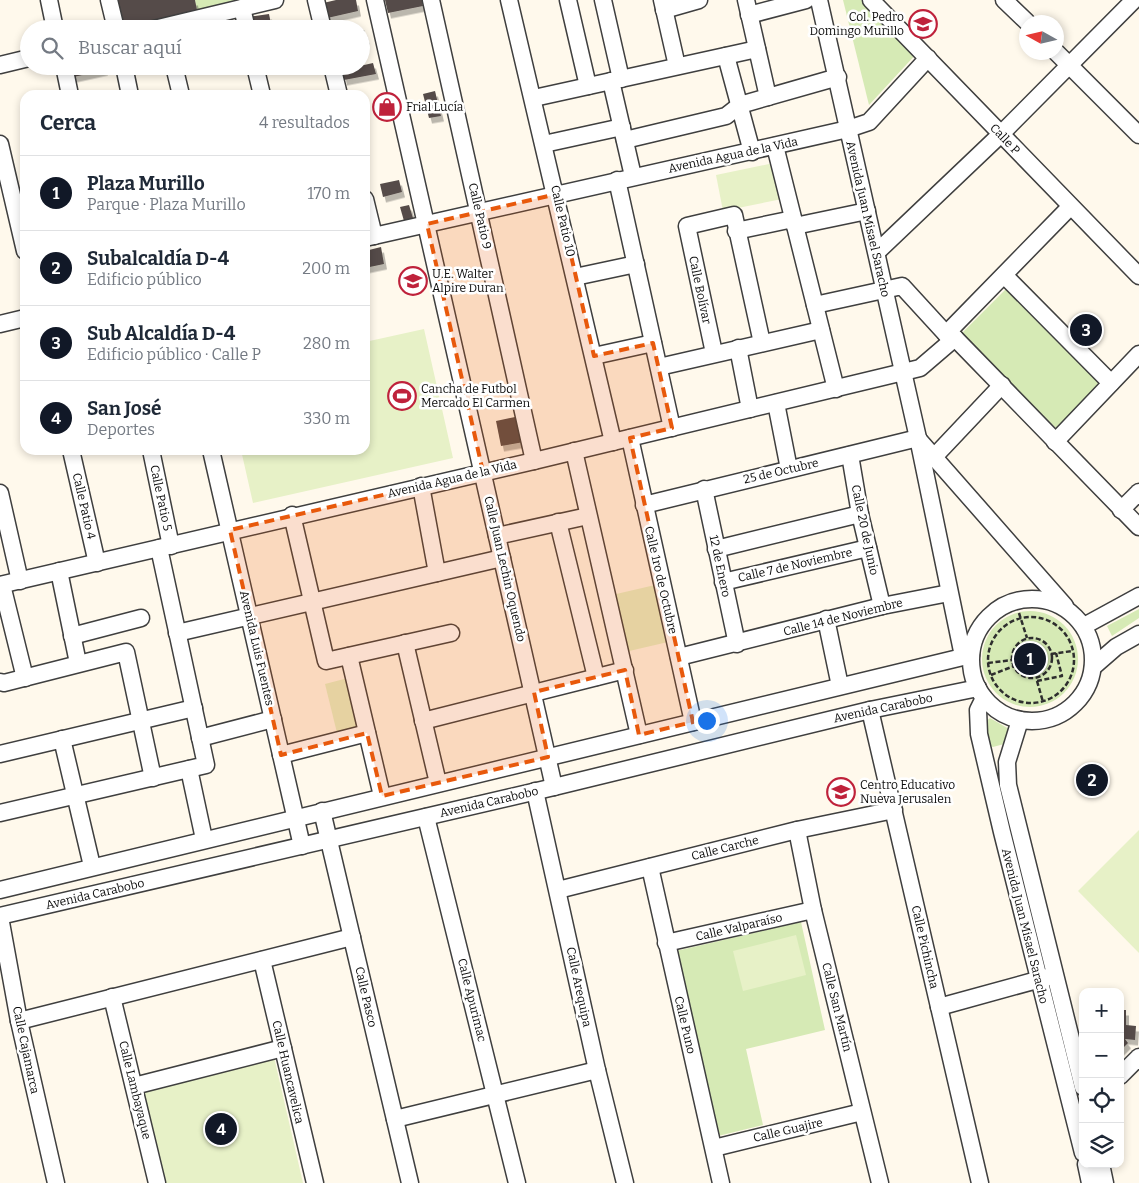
<!DOCTYPE html>
<html lang="es">
<head>
<meta charset="utf-8">
<style>
	:root { --surface:#fff; --page:#f2f2f3; --text:#1f2937; --muted:#747a83; --line:#e0e1e3; --accent:#111827 }
	body { margin:0; font-family:Bitter,serif; background:var(--page); color:var(--text) }
	.controls { position:absolute; right:15px; bottom:15px; display:grid; overflow:hidden; border-radius:10px; box-shadow:0 2px 8px #0003 }
	.controls button { width:45px; height:45px; display:grid; place-items:center; padding:0; border:0; border-bottom:1px solid var(--line); background:var(--surface); color:var(--text); font:25px sans-serif }
	.compass { position:absolute; left:1019px; top:15px; width:45px; height:45px; border-radius:50%; background:var(--surface); box-shadow:0 2px 8px #0003; rotate:278deg }
	.you { position:absolute; left:706px; top:720px; width:18px; height:18px; margin:-12px; border:4px solid #fff; border-radius:50%; background:#1a73e8; box-shadow:0 0 0 8px #1a73e833 }
	.badge { display:grid; place-items:center; width:32px; height:32px; border-radius:50%; background:var(--accent); color:#fff; font-size:16px; font-weight:700 }
	.pin { position:absolute; translate:-50% -50%; border:2px solid #fff; box-shadow:0 1px 5px #0006 }
	.list { margin:0; padding:0; list-style:none }
	h2 { display:flex; justify-content:space-between; align-items:center; height:65px; margin:0; padding:0 20px; font-size:21px }
	h2 small { font-size:16px; font-weight:400; color:var(--muted) }
	.list li { display:grid; grid-template-columns:32px 1fr auto; gap:15px; align-items:center; box-sizing:border-box; height:75px; padding:0 20px; border-top:1px solid var(--line) }
	.list b { display:block; font-size:19px; white-space:nowrap }
	.list p { margin:0; font-size:16px; white-space:nowrap; color:var(--muted) }
	.list em { font-size:16px; font-style:normal; color:var(--muted) }
	.icon { flex:none; width:28px; height:28px; fill:none; stroke:currentColor; stroke-width:2; stroke-linecap:round; stroke-linejoin:round }
	.map { position:relative; flex:none; width:1139px; height:1183px; overflow:hidden }
	.search { position:absolute; background:var(--surface); box-shadow:0 2px 8px #0003; left:20px; top:20px; width:350px; height:55px; display:flex; align-items:center; gap:12px; box-sizing:border-box; padding:0 18px; border-radius:28px; color:var(--muted); font-size:19px }
	.panel { position:absolute; background:var(--surface); box-shadow:0 2px 8px #0003; left:20px; top:90px; width:350px; height:365px; border-radius:15px }
	.map>svg:first-child { display:block }
	.green { fill:#d6eab5 }
	.pitch { fill:#e7f1c7 }
	.building { fill:#554c49; filter:url(#shadow) }
	.lines { fill:none; stroke-linecap:round; stroke-linejoin:round }
	.minor-casing { stroke:#3f3f3f; stroke-width:19 }
	.path { stroke:#2e2e2e; stroke-width:2.5; stroke-dasharray:5 2.5; stroke-linecap:butt }
	.minor { stroke:#fff; stroke-width:16 }
	.marked { fill:#e8590c; fill-opacity:0.2; stroke:#e8590c; stroke-width:4; stroke-dasharray:10 6; stroke-linejoin:round }
	.labels { text-anchor:middle; stroke-width:5; stroke-linejoin:round; paint-order:stroke }
	.poi-label { font-size:12px; fill:#0c0c0c; stroke:#fff; text-anchor:start }
	.street-label { font-size:12px; fill:#0c0c0c; stroke:#fff }
</style>
</head>
<body>
<div class="map">
<svg width="1139" height="1183" viewBox="0 0 1139 1183">
	<defs>
		<filter id="shadow"><feDropShadow dx="3" dy="5.5" stdDeviation="0" flood-color="#0004"/></filter>
	</defs>
	<rect width="100%" height="100%" fill="#fff9ec"/>
	<g class="green">
		<polygon points="195,0 258,0 198,15"/>
		<polygon points="843,0 861,0 918,52 869,105"/>
		<polygon points="1006,289 1102,384 1057,429 961,334"/>
		<polygon points="1139,609 1139,618 1112,636 1107,626"/>
		<circle cx="1030" cy="659" r="48"/>
		<polygon points="990,718 1009,729 1004,744 993,747 988,745 985,722"/>
		<polygon points="801,922 825,1030 746,1049 763,1125 718,1136 676,951"/>
	</g>
	<g class="pitch">
		<polygon points="774,163 782,199 723,211 716,175"/>
		<polygon points="424,329 453,458 253,503 241,450 365,450 365,342"/>
		<polygon points="655,585 668,642 625,652 612,595"/>
		<polygon points="348,678 361,731 338,737 325,684"/>
		<polygon points="1139,830 1139,953 1078,891"/>
		<polygon points="796,935 806,975 743,991 733,951"/>
		<polygon points="271,1044 303,1183 163,1183 139,1075"/>
	</g>
	<g class="building">
		<polygon points="118,0 195,0 198,15 124,29"/>
		<polygon points="336,0 356,0 358,11 323,19 319,4"/>
		<polygon points="385,0 422,0 423,6 388,13"/>
		<polygon points="269,14 272,29 250,29 248,17"/>
		<polygon points="361,30 364,30 367,39 361,41"/>
		<polygon points="373,63 376,74 344,80 342,70"/>
		<polygon points="67,66 104,66 105,70 69,78"/>
		<polygon points="435,91 441,116 429,118 423,94"/>
		<polygon points="399,180 402,192 383,197 380,184"/>
		<polygon points="409,205 413,218 404,221 400,207"/>
		<polygon points="381,247 384,264 365,268 365,251"/>
		<polygon points="520,416 524,442 501,446 496,421"/>
		<polygon points="1120,1010 1126,1010 1126,1025 1136,1026 1135,1040 1125,1039 1128,1043 1120,1051"/>
	</g>
	<g class="lines">
		<defs>
			<g id="minor">
				<polyline points="49,0 55,29"/>
				<polyline points="109,0 116,29"/>
				<polyline points="316,0 323,29"/>
				<polyline points="375,0 554,787"/>
				<polyline points="431,0 534,461"/>
				<polyline points="509,0 613,442"/>
				<polyline points="568,0 588,86"/>
				<polyline points="603,0 621,79"/>
				<polyline points="662,0 677,66"/>
				<polyline points="746,0 768,97"/>
				<polyline points="819,0 918,438 963,656"/>
				<polyline points="871,0 1139,276"/>
				<polyline points="1004,0 1027,22"/>
				<polyline points="242,8 247,29"/>
				<polyline points="664,10 699,0"/>
				<polyline points="749,15 806,0"/>
				<polyline points="154,29 275,0"/>
				<polyline points="1056,52 1139,135"/>
				<polyline points="726,56 752,152"/>
				<polyline points="0,65 29,58"/>
				<polyline points="64,66 70,95"/>
				<polyline points="124,66 130,95"/>
				<polyline points="174,66 181,95"/>
				<polyline points="255,66 262,95"/>
				<polyline points="332,66 339,95"/>
				<polyline points="611,81 633,176"/>
				<polyline points="534,98 757,49"/>
				<polyline points="625,140 726,116 740,105 838,77"/>
				<polyline points="0,144 25,251"/>
				<polyline points="544,144 622,127"/>
				<polyline points="775,146 836,389"/>
				<polyline points="617,180 672,428"/>
				<polyline points="365,199 374,236"/>
				<polyline points="795,226 867,211"/>
				<polyline points="736,231 793,219"/>
				<polyline points="365,238 848,129 869,122 928,58"/>
				<polyline points="877,252 1001,134 1134,0"/>
				<polyline points="1004,275 1111,383"/>
				<polyline points="575,277 636,264"/>
				<polyline points="815,305 902,286 946,334 955,338 1139,527"/>
				<polyline points="0,324 25,318"/>
				<polyline points="946,334 1070,207"/>
				<polyline points="738,348 750,409"/>
				<polyline points="714,353 687,226 734,215 762,343"/>
				<polyline points="594,356 653,343"/>
				<polyline points="659,367 821,330"/>
				<polyline points="776,403 789,469"/>
				<polyline points="630,438 693,722"/>
				<polyline points="919,440 1065,606"/>
				<polyline points="1055,442 1139,354"/>
				<polyline points="71,450 97,563"/>
				<polyline points="151,450 171,546"/>
				<polyline points="211,450 302,846"/>
				<polyline points="574,451 639,735"/>
				<polyline points="850,455 860,514 882,606"/>
				<polyline points="934,457 1002,385"/>
				<polyline points="421,486 437,573"/>
				<polyline points="704,489 737,644"/>
				<polyline points="0,493 20,581"/>
				<polyline points="644,505 918,438"/>
				<polyline points="1121,510 1139,492"/>
				<polyline points="292,515 326,661 451,633"/>
				<polyline points="558,522 596,677"/>
				<polyline points="497,536 588,516"/>
				<polyline points="716,549 860,514"/>
				<polyline points="59,571 78,663"/>
				<polyline points="723,582 868,548"/>
				<polyline points="0,585 534,461 920,368 955,338"/>
				<polyline points="2,585 25,678"/>
				<circle cx="1032" cy="660" r="61"/>
				<polyline points="826,619 840,686"/>
				<polyline points="1084,626 1139,596"/>
				<polyline points="177,633 502,558"/>
				<polyline points="72,636 141,618"/>
				<polyline points="405,643 438,783"/>
				<polyline points="349,656 382,796"/>
				<polyline points="679,657 882,606 949,593"/>
				<polyline points="1093,667 1116,647 1139,634"/>
				<polyline points="0,682 4,683 126,652 153,778"/>
				<polyline points="984,698 978,710 979,734 1002,832 1083,1153"/>
				<polyline points="870,710 980,1183"/>
				<polyline points="1020,720 1007,762 1008,785 1083,1087"/>
				<polyline points="423,721 625,670"/>
				<polyline points="200,738 273,719"/>
				<polyline points="62,739 92,866"/>
				<polyline points="0,754 194,708"/>
				<polyline points="281,755 367,733"/>
				<polyline points="189,769 204,839"/>
				<polyline points="535,791 597,1070 625,1183"/>
				<polyline points="322,811 410,1183"/>
				<polyline points="0,813 206,765 159,548"/>
				<polyline points="426,817 517,1183"/>
				<polyline points="797,830 813,910 880,1183"/>
				<polyline points="650,867 721,1183"/>
				<polyline points="0,890 971,655"/>
				<polyline points="558,890 797,830 894,810"/>
				<polyline points="0,916 554,787 870,710 978,688"/>
				<polyline points="0,917 19,1021 56,1183"/>
				<polyline points="666,943 813,910"/>
				<polyline points="262,960 315,1183"/>
				<polyline points="112,997 157,1183"/>
				<polyline points="939,1007 1048,977"/>
				<polyline points="19,1021 352,937"/>
				<polyline points="1120,1076 1139,1057"/>
				<polyline points="134,1086 283,1048"/>
				<polyline points="395,1119 597,1070"/>
				<polyline points="714,1148 862,1112"/>
				<polyline points="1086,1164 1090,1183"/>
				<polyline points="1101,1164 1105,1183"/>
			</g>
		</defs>
		<use href="#minor" class="minor-casing"/>
		<g class="path">
			<polyline points="1019,613 1027,638"/>
			<circle cx="1031" cy="660" r="43"/>
			<circle cx="1032" cy="658" r="20"/>
			<polyline points="1051,654 1072,651"/>
			<polyline points="988,663 1012,660"/>
			<polyline points="991,675 1014,666"/>
			<polyline points="1037,681 1062,676 1056,653"/>
			<polyline points="1037,681 1043,702"/>
		</g>
		<use href="#minor" class="minor"/>
	</g>
	<path class="marked" d="M 557,194 L 594,356 L 653,343 L 672,428 L 630,438 L 693,722 L 639,735 L 625,670 L 534,692 L 548,757 L 382,796 L 367,733 L 281,755 L 230,530 L 483,472 L 427,224 Z"/>
	<defs>
		<symbol id="school-ring" viewBox="-11 -11 22 22"><circle r="9.5" fill="#fff" stroke="#bf223b" stroke-width="1.5"/><path d="M0-5L7-2L0 1L-7-2ZM-4 1L0 2.5L4 1V4Q0 6-4 4Z" fill="#bf223b"/></symbol>
		<symbol id="shop-ring" viewBox="-11 -11 22 22"><circle r="9.5" fill="#fff" stroke="#bf223b" stroke-width="1.5"/><path d="M-5-2.5h2.3a2.7 3.5 0 0 1 5.4 0H5L5.5 6h-11ZM-1.5-2.5h3a1.5 2.3 0 0 0-3 0Z" fill="#bf223b"/></symbol>
		<symbol id="stadium-ring" viewBox="-11 -11 22 22"><circle r="9.5" fill="#fff" stroke="#bf223b" stroke-width="1.5"/><path d="M0-5a6.5 5 0 1 0 0 10a6.5 5 0 1 0 0-10ZM-3.5-1.8h7v3.6h-7Z" fill="#bf223b"/></symbol>
	</defs>
	<g fill-rule="evenodd">
		<use href="#school-ring" x="907" y="8" width="32" height="32"/>
		<use href="#shop-ring" x="371" y="91" width="32" height="32"/>
		<use href="#school-ring" x="397" y="265" width="32" height="32"/>
		<use href="#stadium-ring" x="386" y="380" width="32" height="32"/>
		<use href="#school-ring" x="825" y="776" width="32" height="32"/>
	</g>
	<g class="labels">
		<g class="poi-label">
			<text x="904" y="21" text-anchor="end">Col. Pedro<tspan x="904" dy="14">Domingo Murillo</tspan></text>
			<text x="406" y="111">Frial Lucía</text>
			<text x="432" y="278">U.E. Walter<tspan x="432" dy="14">Alpire Duran</tspan></text>
			<text x="421" y="393">Cancha de Futbol<tspan x="421" dy="14">Mercado El Carmen</tspan></text>
			<text x="860" y="789">Centro Educativo<tspan x="860" dy="14">Nueva Jerusalen</tspan></text>
		</g>
		<g class="street-label">
			<text transform="translate(1005 139) rotate(46)" y="4">Calle P</text>
			<text transform="translate(733 155) rotate(-12)" y="4">Avenida Agua de la Vida</text>
			<text transform="translate(480 216) rotate(77)" y="4">Calle Patio 9</text>
			<text transform="translate(868 219) rotate(77)" y="4">Avenida Juan Misael Saracho</text>
			<text transform="translate(563 221) rotate(77)" y="4">Calle Patio 10</text>
			<text transform="translate(700 290) rotate(78)" y="4">Calle Bolívar</text>
			<text transform="translate(781 471) rotate(-13)" y="4">25 de Octubre</text>
			<text transform="translate(452 479) rotate(-13)" y="4">Avenida Agua de la Vida</text>
			<text transform="translate(161 498) rotate(78)" y="4">Calle Patio 5</text>
			<text transform="translate(84 506) rotate(77)" y="4">Calle Patio 4</text>
			<text transform="translate(865 530) rotate(78)" y="4">Calle 20 de Junio</text>
			<text transform="translate(795 565) rotate(-13)" y="4">Calle 7 de Noviembre</text>
			<text transform="translate(720 566) rotate(78)" y="4">12 de Enero</text>
			<text transform="translate(505 569) rotate(77)" y="4">Calle Juan Lechin Oquendo</text>
			<text transform="translate(661 580) rotate(77)" y="4">Calle 1ro de Octubre</text>
			<text transform="translate(843 617) rotate(-14)" y="4">Calle 14 de Noviembre</text>
			<text transform="translate(257 648) rotate(77)" y="4">Avenida Luis Fuentes</text>
			<text transform="translate(883 708) rotate(-12)" y="4">Avenida Carabobo</text>
			<text transform="translate(489 802) rotate(-13)" y="4">Avenida Carabobo</text>
			<text transform="translate(725 848) rotate(-14)" y="4">Calle Carche</text>
			<text transform="translate(95 894) rotate(-13)" y="4">Avenida Carabobo</text>
			<text transform="translate(1025 926) rotate(76)" y="4">Avenida Juan Misael Saracho</text>
			<text transform="translate(739 927) rotate(-13)" y="4">Calle Valparaíso</text>
			<text transform="translate(925 947) rotate(77)" y="4">Calle Pichincha</text>
			<text transform="translate(579 987) rotate(78)" y="4">Calle Arequipa</text>
			<text transform="translate(366 997) rotate(77)" y="4">Calle Pasco</text>
			<text transform="translate(472 1000) rotate(76)" y="4">Calle Apurimac</text>
			<text transform="translate(837 1007) rotate(76)" y="4">Calle San Martín</text>
			<text transform="translate(685 1025) rotate(77)" y="4">Calle Puno</text>
			<text transform="translate(26 1050) rotate(78)" y="4">Calle Cajamarca</text>
			<text transform="translate(288 1072) rotate(77)" y="4">Calle Huancavelica</text>
			<text transform="translate(135 1090) rotate(76)" y="4">Calle Lambayaque</text>
			<text transform="translate(788 1130) rotate(-13)" y="4">Calle Guajire</text>
		</g>
	</g>
</svg>
<div class="controls">
<button>+</button>
<button>−</button>
<button><svg class="icon" aria-label="locate" viewBox="0 0 24 24"><circle cx="12" cy="12" r="6"/><path d="M12 2v4M12 18v4M2 12h4M18 12h4"/></svg></button>
<button><svg class="icon" aria-label="layers" viewBox="0 0 24 24"><path d="M12 4l9 5-9 5-9-5zM3 14l9 5 9-5"/></svg></button>
</div>
<svg class="compass" viewBox="-18 -18 36 36"><path d="M0-13l5 13h-10z" fill="#e53935"/><path d="M0 13l5-13h-10z" fill="#747a83"/></svg>
<div class="you"></div>
<div class="pin badge" style="left:1030px;top:659px">1</div>
<div class="pin badge" style="left:1092px;top:780px">2</div>
<div class="pin badge" style="left:1086px;top:330px">3</div>
<div class="pin badge" style="left:221px;top:1129px">4</div>
<div class="search"><svg class="icon" aria-label="search" viewBox="0 0 24 24"><circle cx="10" cy="10" r="6"/><path d="M15 15l6 6"/></svg>Buscar aquí</div>
<section class="panel">
<h2>Cerca<small>4 resultados</small></h2>
<ul class="list">
<li><span class="badge">1</span><div><b>Plaza Murillo</b><p>Parque · Plaza Murillo</p></div><em>170 m</em></li>
<li><span class="badge">2</span><div><b>Subalcaldía D-4</b><p>Edificio público</p></div><em>200 m</em></li>
<li><span class="badge">3</span><div><b>Sub Alcaldía D-4</b><p>Edificio público · Calle P</p></div><em>280 m</em></li>
<li><span class="badge">4</span><div><b>San José</b><p>Deportes</p></div><em>330 m</em></li>
</ul>
</section>
</div>
</body>
</html>
